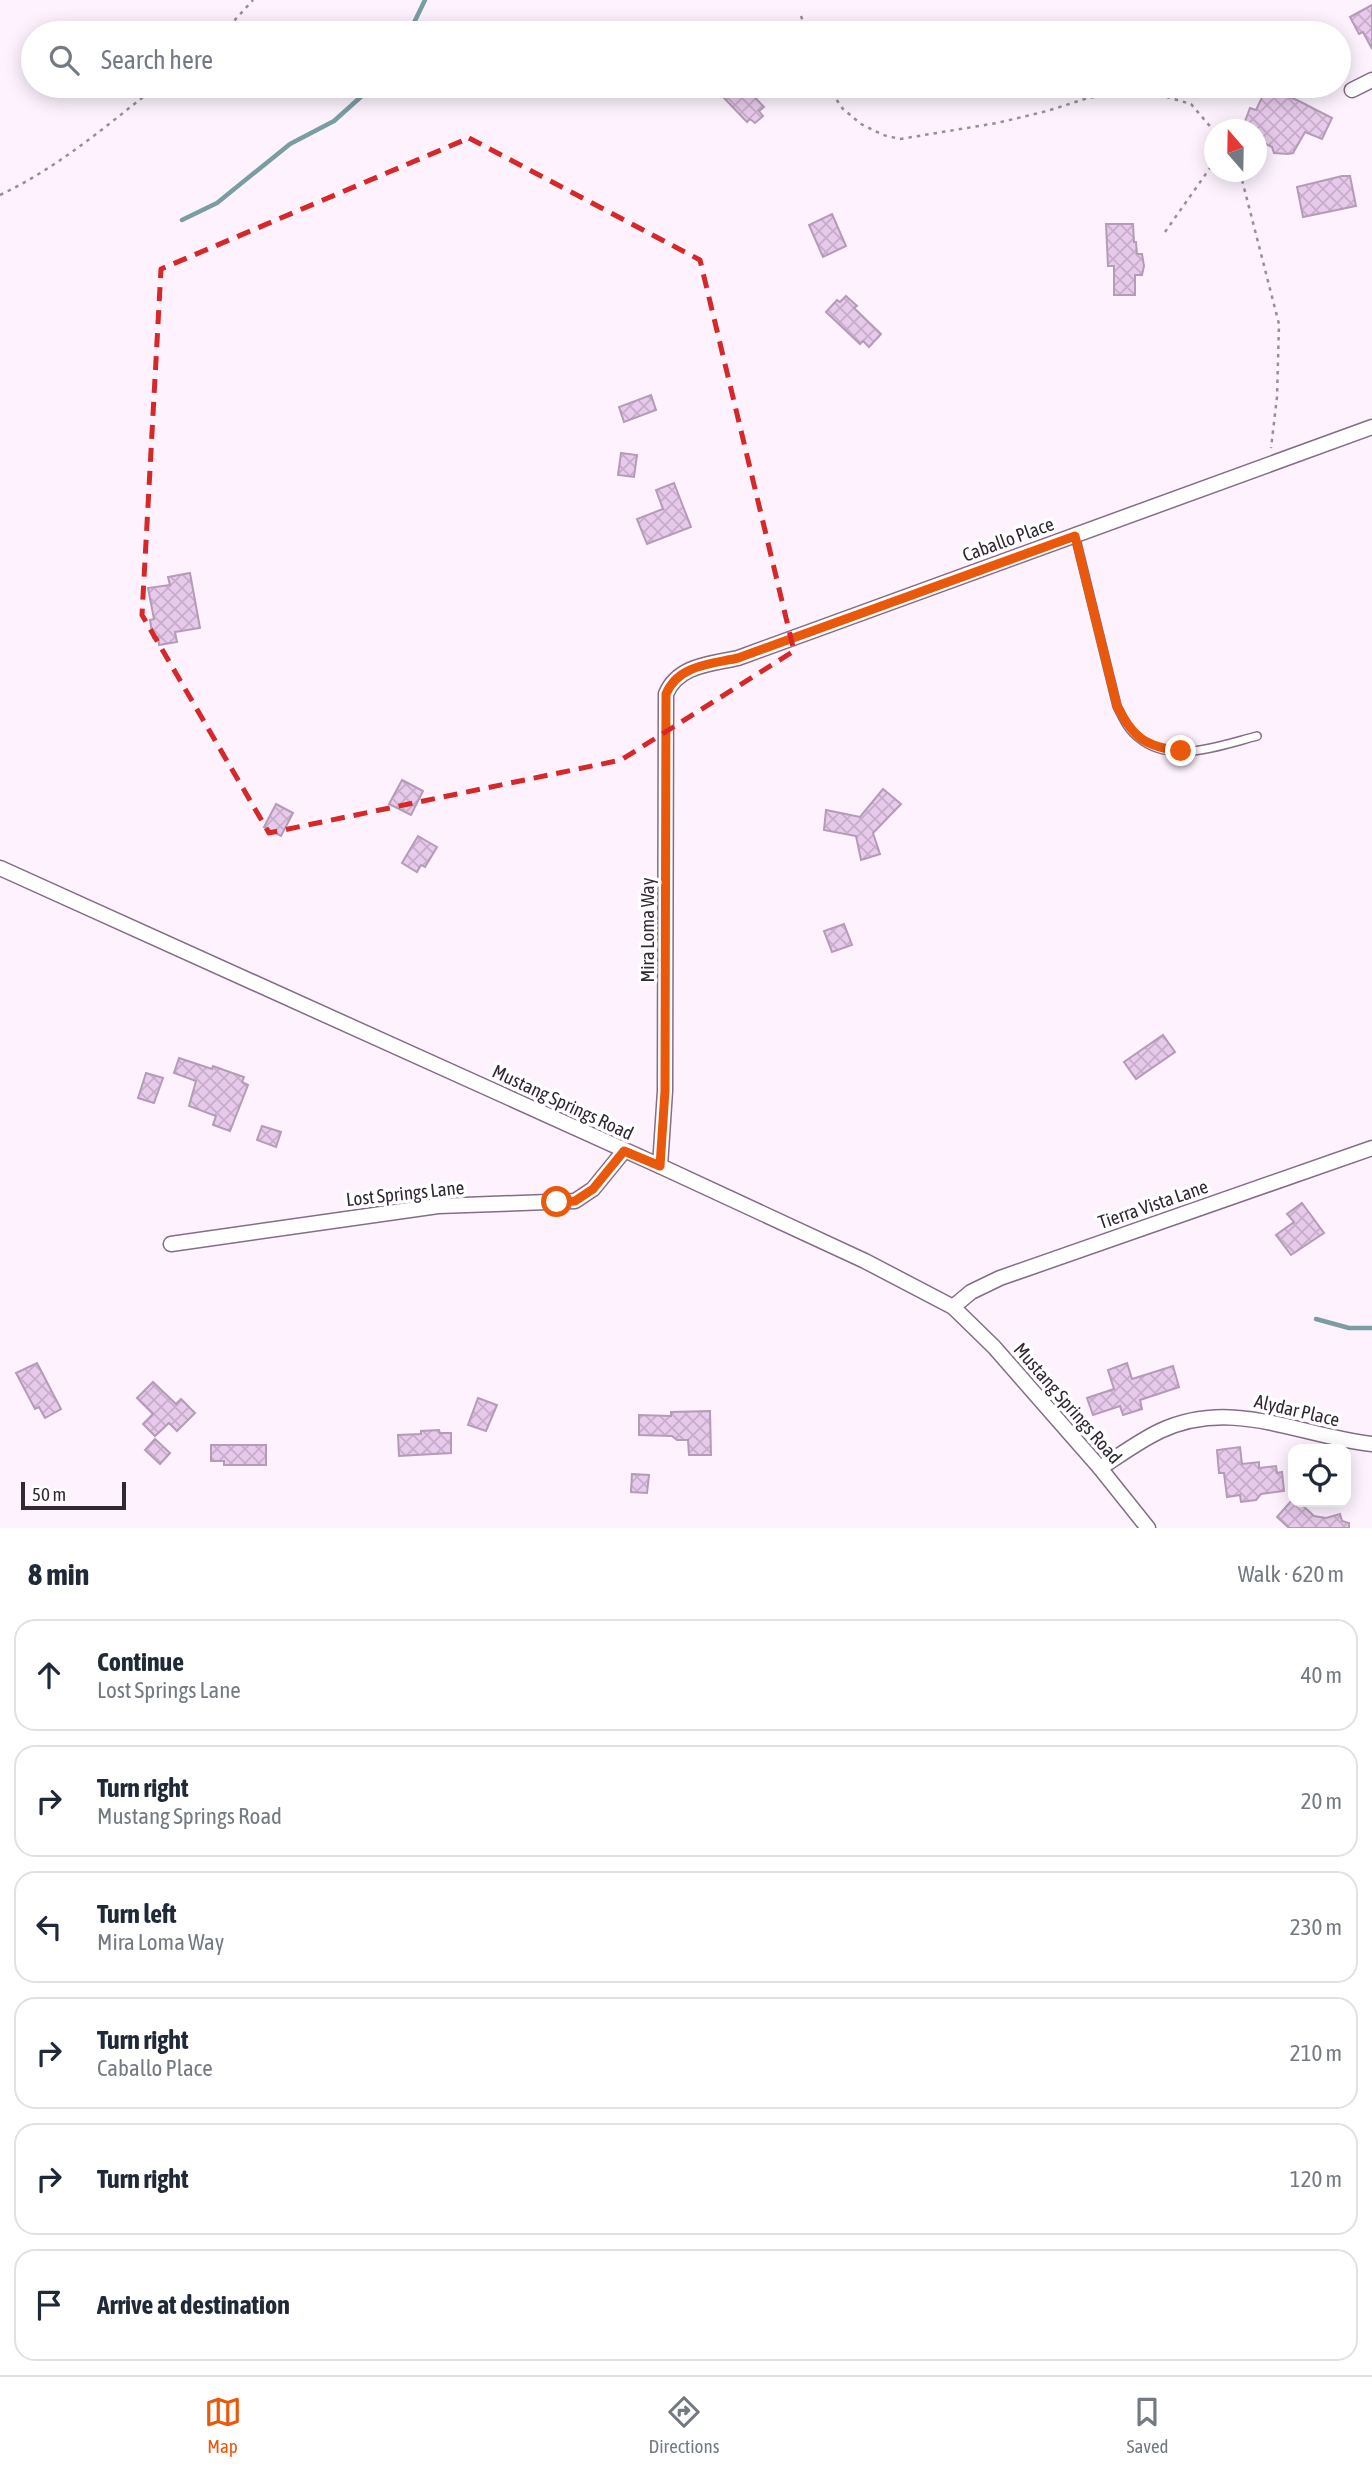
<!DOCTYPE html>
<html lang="en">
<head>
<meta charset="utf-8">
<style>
	:root { --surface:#fff; --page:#f2f2f3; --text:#1f2937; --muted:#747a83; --line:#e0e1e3; --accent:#ea580c }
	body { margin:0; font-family:"Asap Condensed",sans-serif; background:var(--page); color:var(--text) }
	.controls { position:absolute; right:21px; bottom:21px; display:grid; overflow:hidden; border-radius:14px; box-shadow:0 4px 18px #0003 }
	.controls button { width:63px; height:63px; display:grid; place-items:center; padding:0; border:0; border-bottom:2px solid var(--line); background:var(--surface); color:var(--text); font:35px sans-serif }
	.compass { position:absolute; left:1204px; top:119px; width:63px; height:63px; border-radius:50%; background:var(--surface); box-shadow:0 4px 18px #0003; rotate:340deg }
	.scale { position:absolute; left:21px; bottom:18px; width:105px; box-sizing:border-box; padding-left:7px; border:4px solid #322834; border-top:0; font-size:19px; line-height:24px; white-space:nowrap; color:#322834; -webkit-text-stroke:5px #fff; paint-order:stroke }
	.stop { position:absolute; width:21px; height:21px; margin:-16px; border:5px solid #ea580c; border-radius:50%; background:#fff }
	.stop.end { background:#ea580c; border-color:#fff; box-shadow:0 2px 7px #0008 }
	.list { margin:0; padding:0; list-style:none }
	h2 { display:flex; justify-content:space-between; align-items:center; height:91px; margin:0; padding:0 28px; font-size:30px }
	h2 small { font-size:23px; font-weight:400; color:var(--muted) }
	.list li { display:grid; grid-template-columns:46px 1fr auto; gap:21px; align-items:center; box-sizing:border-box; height:112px; margin:0 14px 14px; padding:0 14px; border:2px solid var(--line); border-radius:21px }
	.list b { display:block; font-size:26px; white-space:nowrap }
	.list p { margin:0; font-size:23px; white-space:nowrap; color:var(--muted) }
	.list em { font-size:23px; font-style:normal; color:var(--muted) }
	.icon { flex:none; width:38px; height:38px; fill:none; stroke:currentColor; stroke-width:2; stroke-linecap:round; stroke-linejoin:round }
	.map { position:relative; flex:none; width:1372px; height:1528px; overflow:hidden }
	.search { position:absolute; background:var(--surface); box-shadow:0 4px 18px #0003; left:21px; right:21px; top:21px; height:77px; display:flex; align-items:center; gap:18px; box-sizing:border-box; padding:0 24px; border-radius:38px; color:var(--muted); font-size:26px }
	.sheet { height:847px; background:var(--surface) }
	nav { display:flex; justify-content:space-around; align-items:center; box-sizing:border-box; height:98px; border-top:2px solid var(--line); background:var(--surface); font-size:19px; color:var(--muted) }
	nav a { display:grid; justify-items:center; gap:4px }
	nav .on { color:var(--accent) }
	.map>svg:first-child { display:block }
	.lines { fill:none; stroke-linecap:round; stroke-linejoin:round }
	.stream { stroke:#7a9da1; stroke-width:4.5 }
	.building { fill:url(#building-cross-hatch); stroke:#b49bb6; stroke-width:2 }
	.lane-casing { stroke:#846d87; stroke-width:10 }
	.street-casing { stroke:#846d87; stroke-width:17 }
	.path { stroke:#988d99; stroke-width:2.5; stroke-dasharray:3.5 5; stroke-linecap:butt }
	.lane { stroke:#fff; stroke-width:7 }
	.street { stroke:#fff; stroke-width:14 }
	.route { stroke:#ea580c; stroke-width:9 }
	.marked { fill:none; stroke:#d62828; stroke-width:5; stroke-dasharray:14 9; stroke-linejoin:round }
	.labels { text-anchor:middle; stroke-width:7; stroke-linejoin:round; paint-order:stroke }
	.street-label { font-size:19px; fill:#322834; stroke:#fff }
</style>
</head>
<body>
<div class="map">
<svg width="1372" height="1528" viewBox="0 0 1372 1528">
	<defs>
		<pattern id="building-cross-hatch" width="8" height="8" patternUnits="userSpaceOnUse" patternTransform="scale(1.75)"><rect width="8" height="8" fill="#e7c9eb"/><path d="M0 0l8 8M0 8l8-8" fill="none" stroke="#c7adca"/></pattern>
	</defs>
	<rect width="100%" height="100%" fill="#fdf2fe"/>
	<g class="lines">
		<g class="stream">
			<polyline points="409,33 425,0"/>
			<polyline points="182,220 217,203 290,144 334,121 373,86"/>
			<polyline points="1316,1319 1349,1328 1372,1328"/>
		</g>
	</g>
	<g class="building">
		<polygon points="1372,5 1372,49 1363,32 1359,34 1350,17"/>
		<polygon points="736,86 744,86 764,107 759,111 763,116 755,123 750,119 747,122 724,98"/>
		<polygon points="1266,89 1297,100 1332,118 1322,139 1305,132 1293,153 1288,154 1274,153 1272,147 1256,139 1256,130 1248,130 1250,126 1244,124 1250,108 1256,110"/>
		<polygon points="1342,176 1350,176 1356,206 1303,217 1297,187"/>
		<polygon points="832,214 846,246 823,257 809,225"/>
		<polygon points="1106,224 1133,224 1134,242 1136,242 1137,254 1142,254 1144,266 1142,275 1135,275 1135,295 1114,295 1114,266 1108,266"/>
		<polygon points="846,296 857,306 854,308 881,334 869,347 863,341 860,344 826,312 837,300 840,302"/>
		<polygon points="651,395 656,410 624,422 619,407"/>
		<polygon points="621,453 637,455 634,477 618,475"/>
		<polygon points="674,483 691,527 647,544 637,519 663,509 656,490"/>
		<polygon points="190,573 200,628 175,632 177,642 159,645 158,637 153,638 150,620 154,619 148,588 170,585 168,577"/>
		<polygon points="402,780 423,791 411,815 389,804"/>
		<polygon points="883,789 901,804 873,833 880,854 861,860 856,836 824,830 826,810 860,817"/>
		<polygon points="276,804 293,813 281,836 264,827"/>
		<polygon points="418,836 437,847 425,867 421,865 417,872 402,863"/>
		<polygon points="844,924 852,945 832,952 824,931"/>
		<polygon points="1163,1035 1175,1052 1136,1079 1124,1062"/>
		<polygon points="179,1058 212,1069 213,1066 244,1077 242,1082 248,1085 230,1131 213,1125 216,1116 189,1106 196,1081 174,1073"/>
		<polygon points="146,1073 163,1078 154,1103 138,1098"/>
		<polygon points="262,1126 281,1132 276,1147 257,1140"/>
		<polygon points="1302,1203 1324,1233 1291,1255 1276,1235 1294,1222 1287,1214"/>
		<polygon points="37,1363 61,1409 45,1418 39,1407 35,1409 16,1373"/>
		<polygon points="1127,1363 1132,1379 1173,1366 1179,1387 1140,1400 1142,1409 1123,1415 1120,1406 1093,1415 1087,1398 1114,1389 1108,1370"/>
		<polygon points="153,1382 176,1404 181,1399 195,1413 177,1431 169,1423 155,1436 143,1424 153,1414 137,1398"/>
		<polygon points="478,1398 497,1405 486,1431 468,1425"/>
		<polygon points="710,1411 711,1455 689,1455 688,1440 677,1440 672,1436 639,1435 639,1415 671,1416 671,1412"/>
		<polygon points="439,1430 440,1433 451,1433 451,1453 399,1456 398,1435 421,1434 421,1431"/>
		<polygon points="155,1439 170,1453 160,1464 145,1450"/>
		<polygon points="211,1445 266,1445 266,1465 224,1465 224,1461 211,1461"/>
		<polygon points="1240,1447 1242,1464 1259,1462 1259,1468 1276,1466 1277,1473 1282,1472 1284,1491 1261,1494 1256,1500 1241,1502 1240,1495 1227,1497 1224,1473 1219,1473 1217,1450"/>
		<polygon points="632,1474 649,1475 647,1493 631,1492"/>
		<polygon points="1293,1499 1293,1502 1299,1502 1314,1516 1326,1518 1340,1514 1342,1521 1349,1523 1349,1528 1289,1528 1277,1517"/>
	</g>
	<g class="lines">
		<defs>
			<path id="lane" d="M 1075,535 L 1117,706 C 1123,718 1128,730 1139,738 C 1171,765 1222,745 1257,736"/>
			<g id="street">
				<polyline points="1352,90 1372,80"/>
				<polyline points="0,868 660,1166 865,1261 953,1307 994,1347 1100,1468 1148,1528"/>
				<path d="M 660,1166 L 665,1091 L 666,694 C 678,665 711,664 738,658 L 1372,427"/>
				<polyline points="171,1244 438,1206 575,1201 593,1189 624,1151"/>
				<polyline points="953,1307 971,1292 1000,1278 1372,1148"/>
				<path d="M 1100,1468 C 1119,1456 1139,1441 1160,1431 C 1233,1397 1299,1436 1372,1444"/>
			</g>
		</defs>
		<use href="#lane" class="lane-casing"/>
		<use href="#street" class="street-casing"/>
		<g class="path">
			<polyline points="801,16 807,33"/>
			<polyline points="223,33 253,0"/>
			<polyline points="827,86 843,109 861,124 883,135 900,139 997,123 1047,111 1088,98 1126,92 1167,97 1191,104 1214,131"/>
			<polyline points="1240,172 1279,324 1277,397 1271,448"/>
			<path d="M 0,195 C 59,167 106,126 157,86"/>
			<polyline points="1165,232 1210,168 1214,165"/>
		</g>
		<use href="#lane" class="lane"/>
		<use href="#street" class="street"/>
	</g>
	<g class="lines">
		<path class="route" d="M 557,1202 L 575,1201 L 593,1189 L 624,1151 L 660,1166 L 665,1091 L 666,694 C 678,665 711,664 738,658 L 1075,536 L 1117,706 C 1133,738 1146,747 1181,751"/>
	</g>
	<path class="marked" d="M 469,138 L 700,260 L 794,651 L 621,760 L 269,833 L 142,615 L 161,269 Z"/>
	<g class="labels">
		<g class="street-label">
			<text transform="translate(1008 539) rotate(-20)" y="7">Caballo Place</text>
			<text transform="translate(647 930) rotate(-90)" y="7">Mira Loma Way</text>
			<text transform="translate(563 1102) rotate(25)" y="7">Mustang Springs Road</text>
			<text transform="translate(405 1193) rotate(-6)" y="7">Lost Springs Lane</text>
			<text transform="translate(1153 1204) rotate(-19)" y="7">Tierra Vista Lane</text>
			<text transform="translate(1068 1403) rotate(49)" y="7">Mustang Springs Road</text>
			<text transform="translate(1297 1410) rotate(13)" y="7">Alydar Place</text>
		</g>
	</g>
</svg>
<div class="controls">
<button><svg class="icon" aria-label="locate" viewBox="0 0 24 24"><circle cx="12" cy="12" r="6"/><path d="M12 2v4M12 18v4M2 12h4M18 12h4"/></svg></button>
</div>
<svg class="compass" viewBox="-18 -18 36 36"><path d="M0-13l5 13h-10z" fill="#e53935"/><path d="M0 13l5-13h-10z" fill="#747a83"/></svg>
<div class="scale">50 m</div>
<div class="stop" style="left:557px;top:1202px"></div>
<div class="stop end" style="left:1181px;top:751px"></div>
<div class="search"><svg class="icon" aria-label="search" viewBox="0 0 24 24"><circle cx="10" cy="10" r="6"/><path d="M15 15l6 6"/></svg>Search here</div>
</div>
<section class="sheet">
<h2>8 min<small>Walk · 620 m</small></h2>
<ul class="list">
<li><svg class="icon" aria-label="ahead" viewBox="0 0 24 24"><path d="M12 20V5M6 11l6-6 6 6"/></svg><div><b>Continue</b><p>Lost Springs Lane</p></div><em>40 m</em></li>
<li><svg class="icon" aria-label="right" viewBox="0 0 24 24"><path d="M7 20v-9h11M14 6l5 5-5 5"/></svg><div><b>Turn right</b><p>Mustang Springs Road</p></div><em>20 m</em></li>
<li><svg class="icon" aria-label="left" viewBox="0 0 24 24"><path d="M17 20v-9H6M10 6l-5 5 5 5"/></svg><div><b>Turn left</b><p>Mira Loma Way</p></div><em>230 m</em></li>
<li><svg class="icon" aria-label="right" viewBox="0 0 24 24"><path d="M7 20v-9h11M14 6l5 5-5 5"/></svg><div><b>Turn right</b><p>Caballo Place</p></div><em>210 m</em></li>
<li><svg class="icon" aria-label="right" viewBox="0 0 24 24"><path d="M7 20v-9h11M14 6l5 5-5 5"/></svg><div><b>Turn right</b></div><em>120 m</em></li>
<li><svg class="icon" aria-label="arrive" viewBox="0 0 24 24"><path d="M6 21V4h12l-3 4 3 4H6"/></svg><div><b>Arrive at destination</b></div></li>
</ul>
</section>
<nav>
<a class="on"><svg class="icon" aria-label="map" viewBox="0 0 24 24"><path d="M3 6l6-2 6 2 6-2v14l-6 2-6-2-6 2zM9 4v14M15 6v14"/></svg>Map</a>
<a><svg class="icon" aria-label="directions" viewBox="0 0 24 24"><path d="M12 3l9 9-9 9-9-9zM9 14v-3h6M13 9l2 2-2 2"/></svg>Directions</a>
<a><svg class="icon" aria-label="saved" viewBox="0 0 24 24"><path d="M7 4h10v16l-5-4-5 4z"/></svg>Saved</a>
</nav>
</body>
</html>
